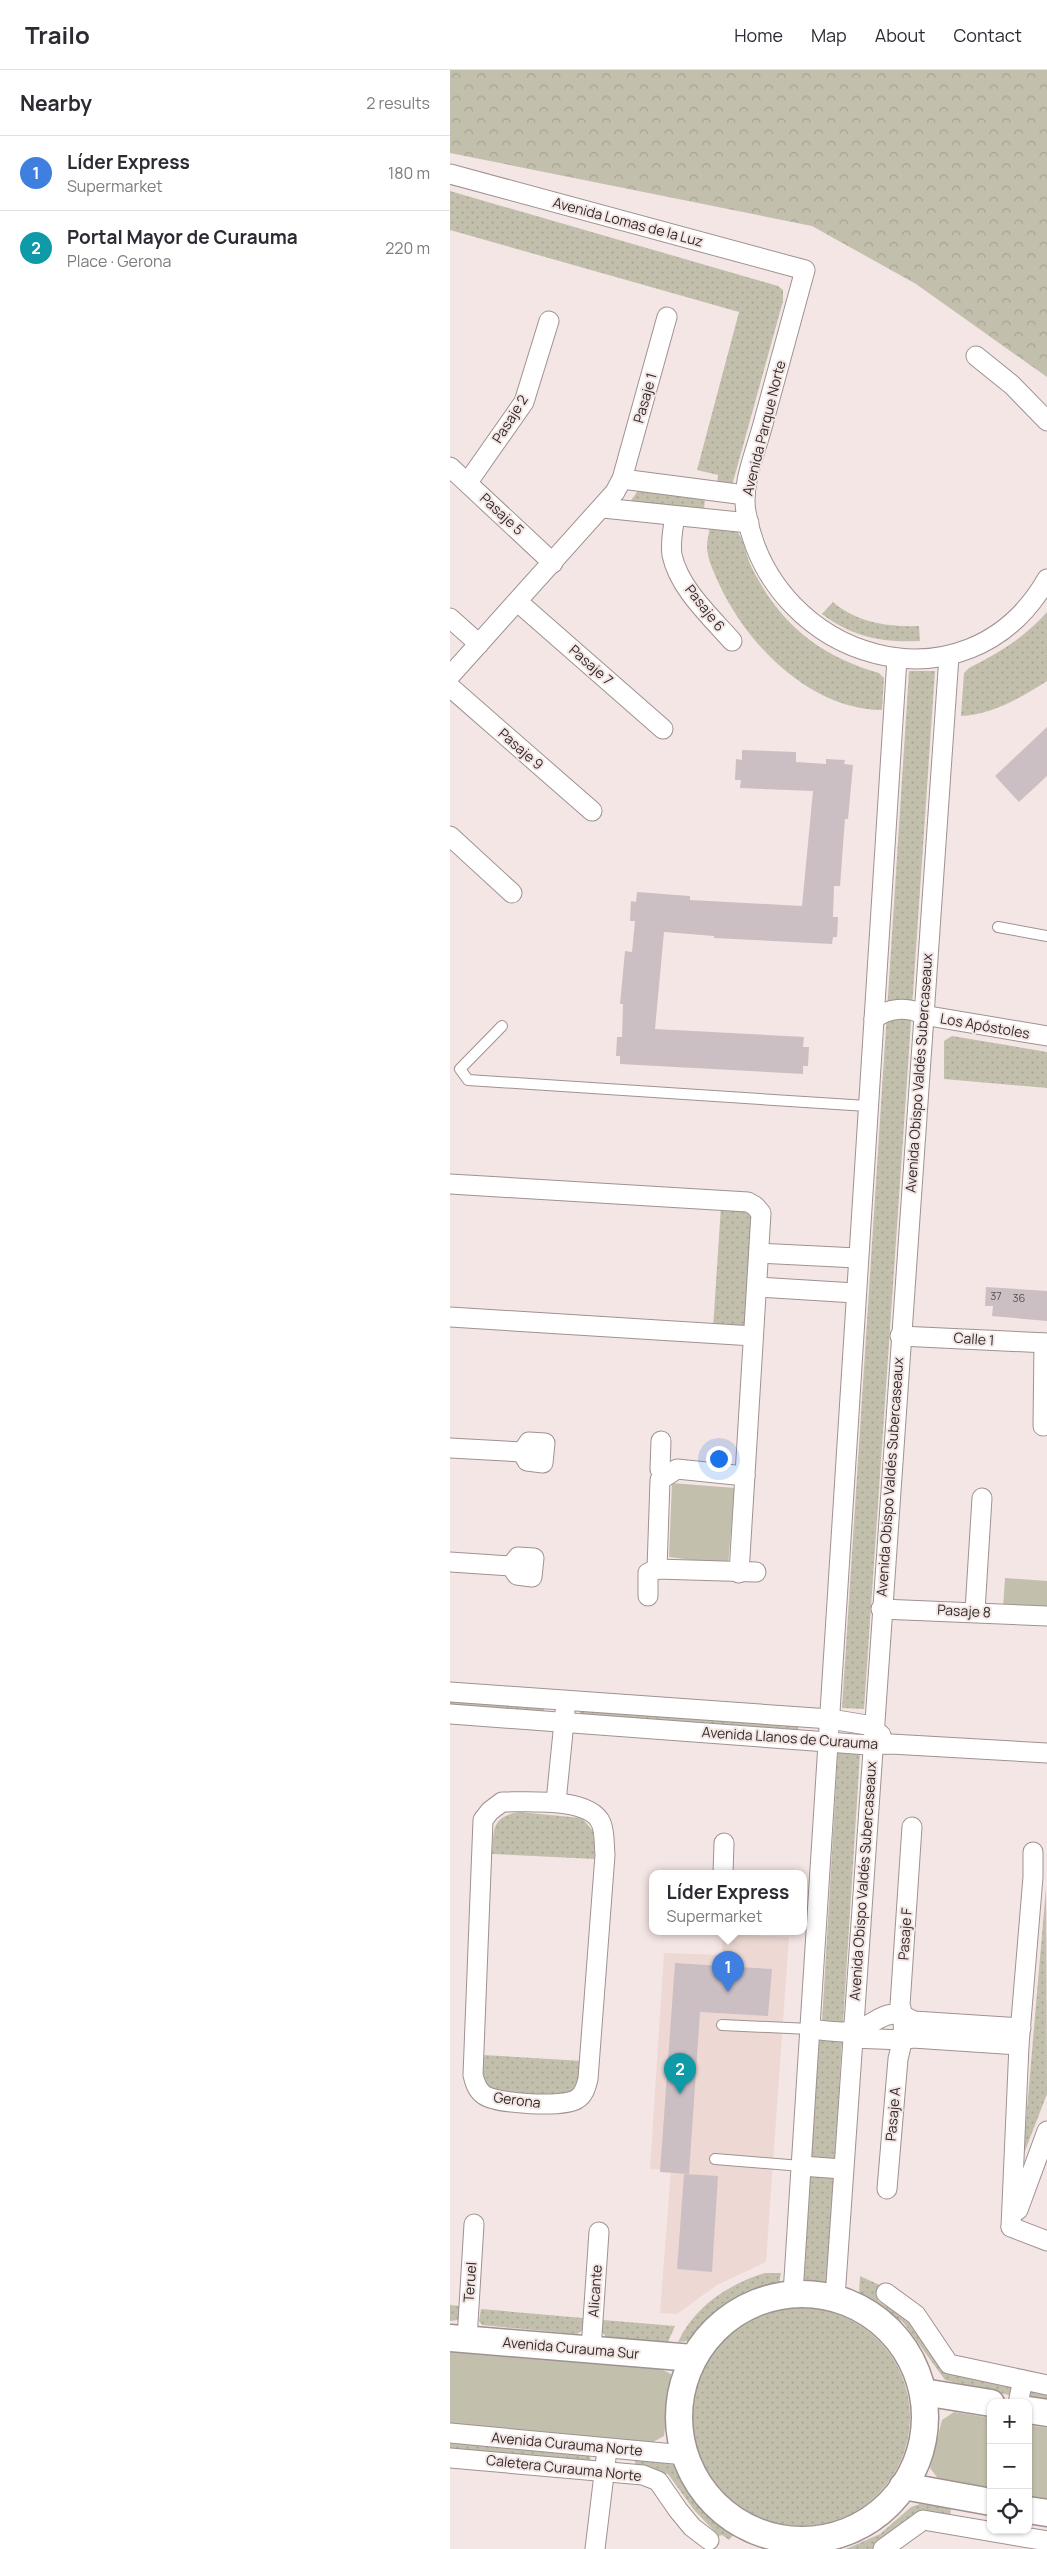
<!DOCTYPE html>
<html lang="en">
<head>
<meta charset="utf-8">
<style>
	:root { --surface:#fff; --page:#f7f7f7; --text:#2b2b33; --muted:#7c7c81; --line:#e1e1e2; --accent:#0f766e }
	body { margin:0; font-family:Manrope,sans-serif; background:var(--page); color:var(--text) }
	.controls { position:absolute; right:15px; bottom:15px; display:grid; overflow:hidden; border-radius:10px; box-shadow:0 1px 4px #0004 }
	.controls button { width:45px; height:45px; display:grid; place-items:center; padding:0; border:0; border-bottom:1px solid var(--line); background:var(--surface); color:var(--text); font:25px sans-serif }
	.you { position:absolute; left:268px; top:1388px; width:18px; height:18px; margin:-12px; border:4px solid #fff; border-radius:50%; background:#1a73e8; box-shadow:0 0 0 8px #1a73e833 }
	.badge { display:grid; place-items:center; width:32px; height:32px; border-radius:50%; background:var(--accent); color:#fff; font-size:16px; font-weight:700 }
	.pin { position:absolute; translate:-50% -41px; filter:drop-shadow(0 1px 2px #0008) }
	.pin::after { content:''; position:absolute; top:26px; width:18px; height:15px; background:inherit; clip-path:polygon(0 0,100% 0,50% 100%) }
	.popup { position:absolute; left:199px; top:1800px; width:158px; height:65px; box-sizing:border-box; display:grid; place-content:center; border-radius:10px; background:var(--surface); filter:drop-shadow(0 1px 4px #0005); font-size:16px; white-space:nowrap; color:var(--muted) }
	.popup b { font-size:19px; color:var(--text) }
	.popup::after { content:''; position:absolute; left:50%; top:100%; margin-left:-10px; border:10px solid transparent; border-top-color:var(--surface) }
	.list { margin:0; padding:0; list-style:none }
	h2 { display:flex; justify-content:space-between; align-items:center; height:65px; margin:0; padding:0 20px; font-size:21px }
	h2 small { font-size:16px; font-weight:400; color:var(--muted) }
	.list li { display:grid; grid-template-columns:32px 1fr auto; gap:15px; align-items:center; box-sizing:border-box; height:75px; padding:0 20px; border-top:1px solid var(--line) }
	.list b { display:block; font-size:19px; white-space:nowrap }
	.list p { margin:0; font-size:16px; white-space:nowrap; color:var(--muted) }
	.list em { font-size:16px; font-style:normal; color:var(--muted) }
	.icon { flex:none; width:28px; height:28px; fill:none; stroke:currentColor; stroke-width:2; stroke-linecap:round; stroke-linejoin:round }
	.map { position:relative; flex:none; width:597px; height:2479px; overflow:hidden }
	header { display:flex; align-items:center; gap:30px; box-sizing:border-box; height:70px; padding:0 25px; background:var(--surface); border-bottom:1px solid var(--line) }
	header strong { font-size:24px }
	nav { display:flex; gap:28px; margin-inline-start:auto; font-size:18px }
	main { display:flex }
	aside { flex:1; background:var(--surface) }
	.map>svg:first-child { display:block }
	.built { fill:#edd8d4 }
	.grass { fill:url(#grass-dots) }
	.forest { fill:url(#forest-crowns) }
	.green { fill:#c3bfad }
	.building { fill:#ccbfc3 }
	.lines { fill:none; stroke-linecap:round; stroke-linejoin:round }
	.lane-casing { stroke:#9f9290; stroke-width:12 }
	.street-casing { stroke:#9f9290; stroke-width:21 }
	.secondary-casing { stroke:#9f9290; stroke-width:29 }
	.lane { stroke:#fff; stroke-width:10 }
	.street { stroke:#fff; stroke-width:19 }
	.secondary { stroke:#fff; stroke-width:26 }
	.labels { text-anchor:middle; stroke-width:4; stroke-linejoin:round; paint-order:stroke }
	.number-label { font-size:11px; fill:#585151 }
	.street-label { font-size:14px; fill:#312c2b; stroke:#f4e6e4 }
</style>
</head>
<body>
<header>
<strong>Trailo</strong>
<nav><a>Home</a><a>Map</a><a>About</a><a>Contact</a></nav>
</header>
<main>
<aside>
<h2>Nearby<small>2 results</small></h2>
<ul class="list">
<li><span class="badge" style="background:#3f7fe0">1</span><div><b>Líder Express</b><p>Supermarket</p></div><em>180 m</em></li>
<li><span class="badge" style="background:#0f9aa8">2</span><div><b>Portal Mayor de Curauma</b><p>Place · Gerona</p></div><em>220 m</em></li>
</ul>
</aside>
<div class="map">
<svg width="597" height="2479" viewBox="0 0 597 2479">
	<defs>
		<pattern id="grass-dots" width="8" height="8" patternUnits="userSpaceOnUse" patternTransform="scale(1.25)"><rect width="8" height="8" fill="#c3bfad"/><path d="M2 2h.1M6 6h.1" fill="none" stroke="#a8a495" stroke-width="1.8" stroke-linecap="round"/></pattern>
		<pattern id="forest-crowns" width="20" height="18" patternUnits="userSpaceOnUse" patternTransform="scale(1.25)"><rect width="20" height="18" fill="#c3bfad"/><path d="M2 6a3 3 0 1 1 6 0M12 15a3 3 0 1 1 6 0" fill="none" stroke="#a8a495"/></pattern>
	</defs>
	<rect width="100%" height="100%" fill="#f4e6e4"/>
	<polygon class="built" points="273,1864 339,1867 316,2192 267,2215 227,2244 210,2243 221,2100 200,2099 214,1883 272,1885"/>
	<g class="grass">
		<polygon points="0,121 328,216 333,220 333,231 283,412 280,415 267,414 268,405 247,400 289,242 0,160"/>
		<polygon points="189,419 255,428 254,440 180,432"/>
		<path d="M 260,457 C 269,458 284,456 289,464 C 295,473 296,486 301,496 C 329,553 368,585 429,603 L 434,608 L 432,640 C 362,640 298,576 270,516 C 265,504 257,490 257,476 C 257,470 259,463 260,457 Z"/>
		<path d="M 383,532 C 407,553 439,557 469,556 L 470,571 C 433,573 402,567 372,544 Z"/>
		<path d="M 597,542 L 597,611 C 572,627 542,645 511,646 L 514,603 L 519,598 C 549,583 574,568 597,542 Z"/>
		<polygon points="459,601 485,601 414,1639 392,1638"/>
		<polygon points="502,966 597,982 597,1018 494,1009 494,971"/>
		<polygon points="271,1136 303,1141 295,1259 263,1259"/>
		<polygon points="0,1632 94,1638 94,1643 0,1637"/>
		<polygon points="130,1639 348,1655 348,1662 130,1646"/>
		<polygon points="388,1680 410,1683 393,1953 372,1952"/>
		<path d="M 69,1742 L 132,1748 L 143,1761 L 145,1789 L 42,1784 C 44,1759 41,1747 69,1742 Z"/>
		<polygon points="596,1818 597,2024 573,2086"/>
		<polygon points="369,1969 392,1971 385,2090 361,2088"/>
		<polygon points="33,1985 133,1991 129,2018 117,2028 40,2020 34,2016 32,2001"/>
		<polygon points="360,2104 384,2104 377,2214 353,2213"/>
		<path d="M 315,2203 L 331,2203 L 329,2214 L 325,2218 L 284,2237 L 270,2247 L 247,2270 L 228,2272 C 245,2236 277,2215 315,2203 Z"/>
		<polygon points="410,2206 434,2217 436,2219 428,2231 444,2241 452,2241 506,2304 561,2317 562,2323 559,2325 495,2310 453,2252 409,2225"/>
		<polygon points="0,2235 10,2236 8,2250 0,2251"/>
		<circle cx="351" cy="2347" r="109"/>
		<polygon points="31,2239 133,2248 132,2261 127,2264 32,2255 29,2251"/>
		<polygon points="153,2250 225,2256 218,2272 156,2267 152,2262"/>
		<polygon points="582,2321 597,2324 597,2333 578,2327"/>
		<polygon points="0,2373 139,2384 141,2391 138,2394 0,2383"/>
		<polygon points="185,2389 226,2395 260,2443 284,2464 279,2470 272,2465 269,2466 244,2440 218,2404 185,2399"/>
		<polygon points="470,2434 501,2438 500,2448 425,2479 396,2479 430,2464 461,2437"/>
	</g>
	<polygon class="forest" points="0,0 597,0 597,307 466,214 362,156 0,83"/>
	<g class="green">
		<polygon points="222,1413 285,1418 278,1495 219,1487"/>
		<polygon points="555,1508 597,1511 597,1541 553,1538"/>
		<polygon points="0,2280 205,2296 221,2304 214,2366 203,2372 0,2355"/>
		<polygon points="504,2342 541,2348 541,2420 490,2411 480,2398 492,2350"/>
		<polygon points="578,2355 597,2358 597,2430 578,2427"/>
	</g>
	<g class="building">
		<polygon points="597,657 597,706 569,732 545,706"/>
		<polygon points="292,680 346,682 346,692 376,694 376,689 395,690 394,694 403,695 398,749 395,749 390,816 384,816 383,847 388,847 387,867 383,867 382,874 264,868 264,866 214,862 205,959 354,967 353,977 359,977 358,996 353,996 353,1004 170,994 170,986 166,986 167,967 172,967 173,934 170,934 175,881 182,882 185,851 180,851 181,831 186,832 187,822 240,826 240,830 352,836 363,721 290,718 291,710 285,710 286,689 292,690"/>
		<polygon points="536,1217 597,1221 597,1251 542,1246 543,1236 535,1236"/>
		<polygon points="225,1893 322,1899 318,1946 250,1942 239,2104 210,2102"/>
		<polygon points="234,2104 268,2106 262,2202 227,2199"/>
	</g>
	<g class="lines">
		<defs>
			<g id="lane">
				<polyline points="548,857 597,866"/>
				<polyline points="52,956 10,999 18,1010 417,1036"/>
				<polyline points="272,1955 360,1959"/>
				<polyline points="265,2089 351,2096"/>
			</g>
			<g id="street">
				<path d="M 0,104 L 355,200 C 341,252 327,303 313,354 C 306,381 291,414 296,442 C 322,591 517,649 597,509"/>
				<polyline points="526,286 562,315 597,351"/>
				<polyline points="0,397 103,493"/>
				<polyline points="172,409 295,425"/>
				<polyline points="18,412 74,332 99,251"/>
				<polyline points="153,438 299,453"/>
				<path d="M 225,446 C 223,459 220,472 222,485 C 229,518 260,546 282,571"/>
				<polyline points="68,532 213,659"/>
				<polyline points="0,548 29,574"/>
				<polyline points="0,606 165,422 172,409 217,247"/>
				<polyline points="0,617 142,741"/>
				<polyline points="0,766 62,823"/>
				<path d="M 424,949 C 437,938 458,936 473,945 L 597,966"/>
				<polyline points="0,1114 298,1132 305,1136 311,1143 289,1503"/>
				<polyline points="309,1183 407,1188"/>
				<polyline points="307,1217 405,1223"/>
				<polyline points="0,1247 303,1266"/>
				<polyline points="450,1266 597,1273"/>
				<polyline points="593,1356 594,1273"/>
				<polyline points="211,1371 210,1399 216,1405"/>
				<polygon points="79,1372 95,1373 93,1393 77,1391 72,1382"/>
				<polyline points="0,1378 72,1382"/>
				<polygon points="68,1487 84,1488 82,1507 67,1505 61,1496"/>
				<polyline points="0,1492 61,1496"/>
				<polyline points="207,1499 210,1410 227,1399 295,1406"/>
				<polyline points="198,1526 198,1503 207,1499 306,1502"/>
				<polyline points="431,1539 597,1546"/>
				<polyline points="525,1541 532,1428"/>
				<polyline points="0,1622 380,1649 417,1655 431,1665"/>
				<polyline points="0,1644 418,1675 441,1674 597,1683"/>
				<path d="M 52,1732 C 76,1732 140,1727 151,1753 C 155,1762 154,1775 155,1785 L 138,2009 C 136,2017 134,2025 127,2029 C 114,2038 47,2034 34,2025 C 27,2020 25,2013 23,2005 L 33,1750 L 40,1741 Z"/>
				<polyline points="106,1732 115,1642"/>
				<polyline points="273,1803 274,1773"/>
				<path d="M 360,1959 C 372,1960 391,1964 403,1961 C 430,1954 433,1934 464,1951 L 571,1958"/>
				<polyline points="402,1968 453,1970 463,1968 569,1975"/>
				<polyline points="351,2096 393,2099"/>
				<path d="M 437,2119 L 448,1989 C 453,1970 456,1953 450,1935 L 462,1757"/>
				<polyline points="568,2140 597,2061"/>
				<polyline points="561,2157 569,1975 583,1807 583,1782"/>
				<polyline points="561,2157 597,2171"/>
				<polyline points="436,2223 466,2245 499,2294 597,2315"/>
				<polyline points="343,2224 447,588"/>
				<polyline points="385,2228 499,586"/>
				<polyline points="17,2269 24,2154"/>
				<polyline points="141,2279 149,2162"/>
				<polyline points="568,2333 573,2310"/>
				<polyline points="0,2363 235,2385"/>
				<polyline points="0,2388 193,2405 208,2411 228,2440 242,2457 259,2470"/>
				<polyline points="145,2479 156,2388"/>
				<polyline points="433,2479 473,2450 597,2471"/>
			</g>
			<g id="secondary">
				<circle cx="352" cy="2347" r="123"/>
				<polyline points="0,2268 243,2288"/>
				<polyline points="473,2322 541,2333"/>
				<polyline points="578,2340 597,2343"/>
				<polyline points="453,2416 541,2432"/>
				<polyline points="578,2440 597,2443"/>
			</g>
		</defs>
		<use href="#lane" class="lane-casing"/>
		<use href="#street" class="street-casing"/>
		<use href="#secondary" class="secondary-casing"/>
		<use href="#lane" class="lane"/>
		<use href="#street" class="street"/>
		<use href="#secondary" class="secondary"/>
	</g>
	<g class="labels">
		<g class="number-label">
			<text x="546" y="1230">37</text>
			<text x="569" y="1232">36</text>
		</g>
		<g class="street-label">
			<text transform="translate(178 152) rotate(15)" y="5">Avenida Lomas de la Luz</text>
			<text transform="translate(195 328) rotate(-74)" y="5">Pasaje 1</text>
			<text transform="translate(60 349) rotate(-58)" y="5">Pasaje 2</text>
			<text transform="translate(314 358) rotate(-76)" y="5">Avenida Parque Norte</text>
			<text transform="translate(52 444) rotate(43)" y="5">Pasaje 5</text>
			<text transform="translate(255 538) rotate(52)" y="5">Pasaje 6</text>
			<text transform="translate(141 595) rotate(41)" y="5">Pasaje 7</text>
			<text transform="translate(71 679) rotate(41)" y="5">Pasaje 9</text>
			<text transform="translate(535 956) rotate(10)" y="5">Los Apóstoles</text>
			<text transform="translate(469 1003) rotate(-86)" y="5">Avenida Obispo Valdés Subercaseaux</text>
			<text transform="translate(524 1269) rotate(4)" y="5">Calle 1</text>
			<text transform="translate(440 1407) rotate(-86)" y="5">Avenida Obispo Valdés Subercaseaux</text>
			<text transform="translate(514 1541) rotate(3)" y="5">Pasaje 8</text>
			<text transform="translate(340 1668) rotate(4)" y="5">Avenida Llanos de Curauma</text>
			<text transform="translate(413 1811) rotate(-86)" y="5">Avenida Obispo Valdés Subercaseaux</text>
			<text transform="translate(455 1864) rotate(-86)" y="5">Pasaje F</text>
			<text transform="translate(67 2030) rotate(7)" y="5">Gerona</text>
			<text transform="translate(443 2044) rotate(-85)" y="5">Pasaje A</text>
			<text transform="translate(20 2212) rotate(-86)" y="5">Teruel</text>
			<text transform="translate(145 2221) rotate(-86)" y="5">Alicante</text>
			<text transform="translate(121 2278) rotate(5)" y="5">Avenida Curauma Sur</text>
			<text transform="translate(117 2374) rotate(5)" y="5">Avenida Curauma Norte</text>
			<text transform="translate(114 2398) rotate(6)" y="5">Caletera Curauma Norte</text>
		</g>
	</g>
</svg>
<div class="controls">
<button>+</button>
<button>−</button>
<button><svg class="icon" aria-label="locate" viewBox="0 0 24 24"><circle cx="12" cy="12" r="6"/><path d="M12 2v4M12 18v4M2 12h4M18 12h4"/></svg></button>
</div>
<div class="you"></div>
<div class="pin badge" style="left:278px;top:1922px;background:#3f7fe0">1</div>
<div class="popup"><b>Líder Express</b>Supermarket</div>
<div class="pin badge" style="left:230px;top:2024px;background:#0f9aa8">2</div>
</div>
</main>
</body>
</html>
